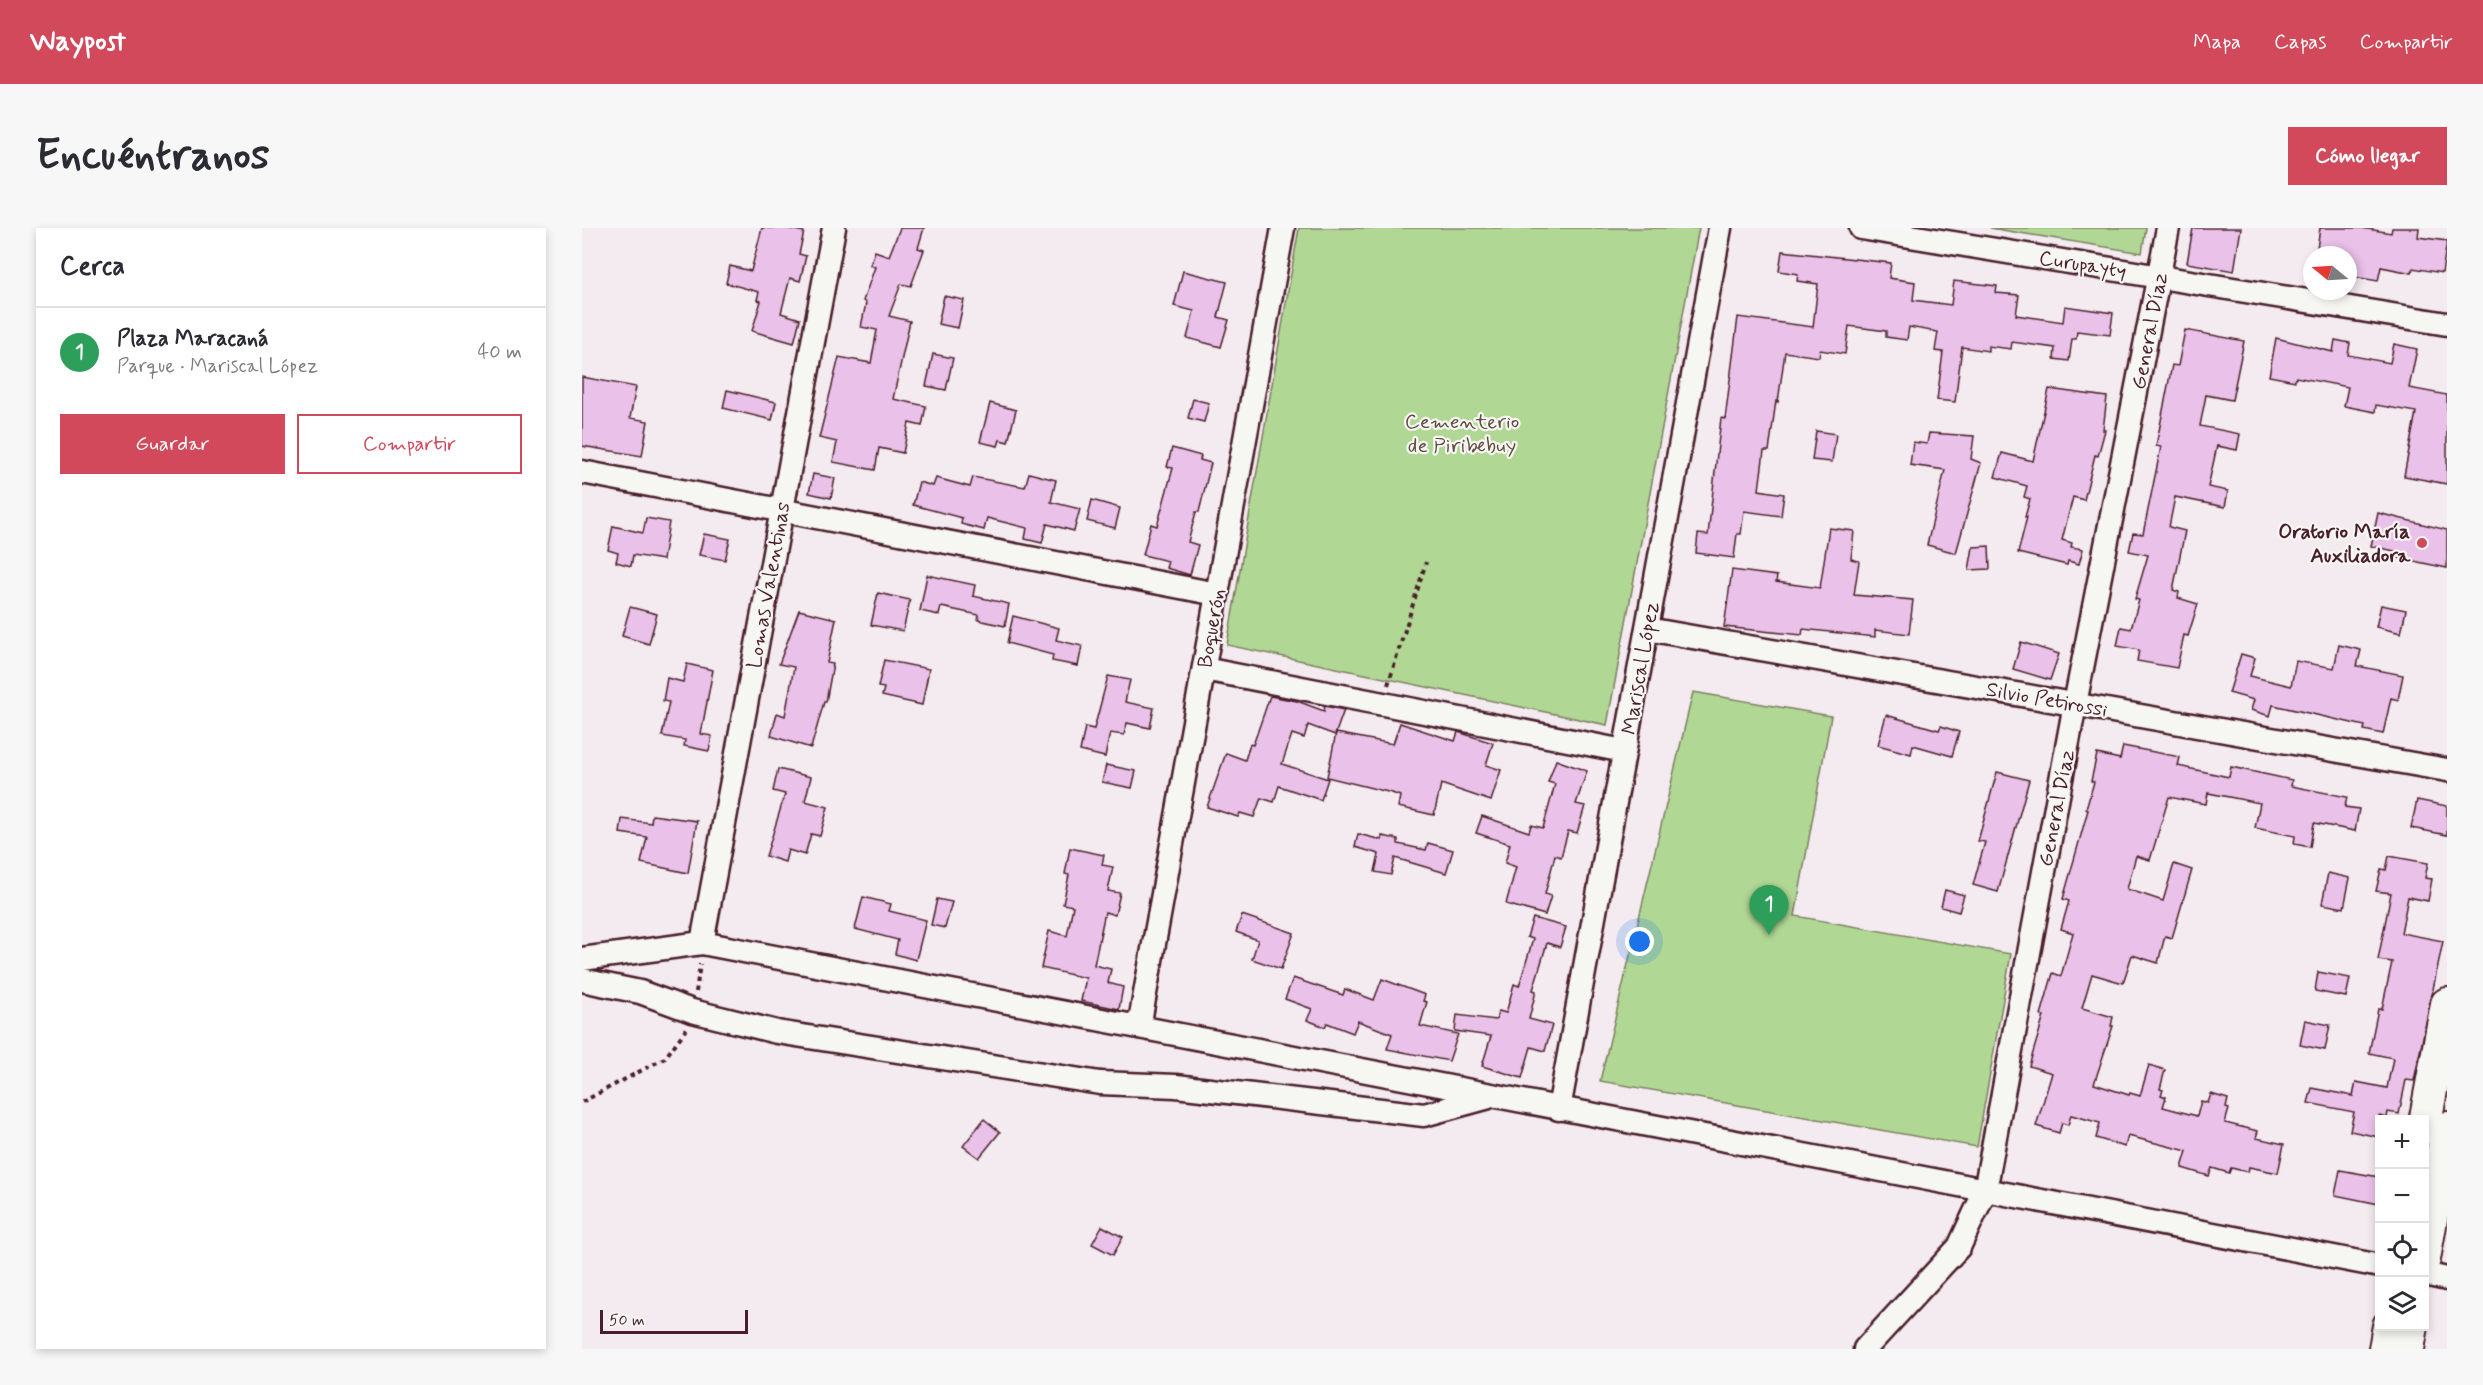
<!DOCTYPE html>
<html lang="es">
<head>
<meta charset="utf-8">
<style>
	:root { --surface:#fff; --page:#f7f7f7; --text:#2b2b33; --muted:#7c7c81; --line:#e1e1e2; --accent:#d1495b }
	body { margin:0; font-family:Mynerve,sans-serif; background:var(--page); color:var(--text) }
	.controls { position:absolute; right:18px; bottom:18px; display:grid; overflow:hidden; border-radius:0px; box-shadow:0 3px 9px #0003 }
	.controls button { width:54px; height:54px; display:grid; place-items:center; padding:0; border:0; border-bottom:2px solid var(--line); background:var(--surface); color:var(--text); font:30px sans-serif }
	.compass { position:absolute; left:1721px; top:18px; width:54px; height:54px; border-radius:50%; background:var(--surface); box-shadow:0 3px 9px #0003; rotate:288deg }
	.scale { position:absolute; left:18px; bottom:15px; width:148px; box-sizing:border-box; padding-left:6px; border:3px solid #4a1f2b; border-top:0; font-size:16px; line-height:21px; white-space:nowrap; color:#4a1f2b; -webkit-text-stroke:4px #f6f6f2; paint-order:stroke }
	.you { position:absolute; left:1058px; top:714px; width:21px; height:21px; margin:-15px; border:4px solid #fff; border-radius:50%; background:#1a73e8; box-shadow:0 0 0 9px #1a73e833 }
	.badge { display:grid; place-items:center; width:39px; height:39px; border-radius:50%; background:var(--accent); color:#fff; font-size:20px; font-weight:700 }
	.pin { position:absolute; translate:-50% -50px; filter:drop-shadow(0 2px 3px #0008) }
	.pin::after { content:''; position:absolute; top:32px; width:21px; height:18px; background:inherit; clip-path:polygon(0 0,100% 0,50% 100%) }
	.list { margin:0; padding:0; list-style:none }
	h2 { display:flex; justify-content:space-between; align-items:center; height:78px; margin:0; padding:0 24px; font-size:26px }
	h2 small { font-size:20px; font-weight:400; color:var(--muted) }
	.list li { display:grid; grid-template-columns:39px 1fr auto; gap:18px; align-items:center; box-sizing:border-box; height:90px; padding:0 24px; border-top:2px solid var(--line) }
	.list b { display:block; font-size:22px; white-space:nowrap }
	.list p { margin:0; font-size:20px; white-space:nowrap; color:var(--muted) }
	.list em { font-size:20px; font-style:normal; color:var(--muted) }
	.actions { display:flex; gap:12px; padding:18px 24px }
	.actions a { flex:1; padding:14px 0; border:2px solid var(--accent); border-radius:0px; text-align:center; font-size:21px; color:var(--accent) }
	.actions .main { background:var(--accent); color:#fff }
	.icon { flex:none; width:33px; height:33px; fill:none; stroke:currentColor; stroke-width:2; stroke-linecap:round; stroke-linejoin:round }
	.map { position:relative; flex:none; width:1865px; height:1121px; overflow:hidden; border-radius:0px }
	header { display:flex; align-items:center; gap:36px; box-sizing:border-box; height:84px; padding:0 30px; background:var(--accent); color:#fff }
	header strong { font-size:28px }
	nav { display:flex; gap:33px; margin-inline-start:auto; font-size:21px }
	.intro { display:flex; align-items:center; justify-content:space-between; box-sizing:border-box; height:144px; padding:0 36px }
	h1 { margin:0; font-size:42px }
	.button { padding:15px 27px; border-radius:0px; background:var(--accent); color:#fff; font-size:21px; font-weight:700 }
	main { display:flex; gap:36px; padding:0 36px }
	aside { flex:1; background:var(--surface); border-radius:0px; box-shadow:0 3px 9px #0003 }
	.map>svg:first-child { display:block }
	.green { fill:#b0d894; stroke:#7d7c60; stroke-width:1.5 }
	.building { fill:#eac1e9; stroke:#4a1f2b; stroke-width:1.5 }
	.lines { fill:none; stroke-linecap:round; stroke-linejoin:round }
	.street-casing { stroke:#4a1f2b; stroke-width:27 }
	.secondary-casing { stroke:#4a1f2b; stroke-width:36 }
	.path { stroke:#4a1f2b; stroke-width:4; stroke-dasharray:4.5 4.5; stroke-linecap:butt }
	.street { stroke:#f6f6f2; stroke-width:22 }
	.secondary { stroke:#f6f6f2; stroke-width:32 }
	.poi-dot { fill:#d1495b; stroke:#f6f6f2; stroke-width:2 }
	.labels { text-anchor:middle; stroke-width:4.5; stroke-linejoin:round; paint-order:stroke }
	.street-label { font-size:21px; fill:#4a1f2b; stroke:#f6f6f2 }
	.park-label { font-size:21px; fill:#644d45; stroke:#f6f6f2 }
	.poi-label { font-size:21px; font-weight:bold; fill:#4a1f2b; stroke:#f6f6f2; text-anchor:end }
</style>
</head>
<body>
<header>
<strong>Waypost</strong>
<nav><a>Mapa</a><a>Capas</a><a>Compartir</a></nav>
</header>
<div class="intro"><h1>Encuéntranos</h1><a class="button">Cómo llegar</a></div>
<main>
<aside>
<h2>Cerca<small></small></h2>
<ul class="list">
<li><span class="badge" style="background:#2e9e5b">1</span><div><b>Plaza Maracaná</b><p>Parque · Mariscal López</p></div><em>40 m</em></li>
</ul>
<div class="actions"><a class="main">Guardar</a><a>Compartir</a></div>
</aside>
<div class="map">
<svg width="1865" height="1121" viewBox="0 0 1865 1121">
	<rect width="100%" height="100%" fill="#f4ebf0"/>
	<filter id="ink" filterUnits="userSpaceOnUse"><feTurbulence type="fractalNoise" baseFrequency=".0167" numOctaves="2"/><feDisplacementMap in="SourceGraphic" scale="12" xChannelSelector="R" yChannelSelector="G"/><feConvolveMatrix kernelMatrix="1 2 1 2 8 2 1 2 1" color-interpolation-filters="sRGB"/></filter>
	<g filter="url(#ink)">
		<g class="green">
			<polygon points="717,0 1117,0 1025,497 645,417"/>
			<polygon points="1408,0 1564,0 1560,25"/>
			<polygon points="1111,464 1249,488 1213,688 1429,726 1395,919 1018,853"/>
		</g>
		<g class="building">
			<polygon points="180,0 204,0 222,4 217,26 224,28 218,53 208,50 199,85 218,91 212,115 170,103 179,73 175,72 177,64 144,55 148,38 169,43"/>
			<polygon points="318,0 342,0 336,20 342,22 329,58 319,56 307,88 328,93 311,171 344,178 340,198 327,195 321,225 297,220 293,242 251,234 255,214 237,210 257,129 289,135 295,102 279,99 284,75 281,73 293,39 288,37 293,23 307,28"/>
			<polygon points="1611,0 1659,0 1652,43 1605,35"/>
			<polygon points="1738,0 1780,0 1809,5 1810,0 1837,0 1836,9 1865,13 1860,45 1831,40 1830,45 1799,39 1796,53 1766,48 1769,27 1734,27"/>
			<polygon points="1200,23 1309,35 1307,50 1333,54 1331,72 1369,77 1372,53 1415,58 1414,65 1437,67 1434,87 1481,94 1483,78 1531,85 1528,107 1495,103 1494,111 1490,111 1487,133 1472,131 1473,120 1430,114 1429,121 1406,118 1406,123 1380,119 1373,174 1355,172 1361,124 1353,123 1356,104 1327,99 1325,112 1304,109 1304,103 1267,98 1263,126 1238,122 1237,129 1203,124 1196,174 1194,173 1187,223 1182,223 1177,262 1202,266 1199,288 1162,283 1159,306 1155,306 1152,330 1114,325 1116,306 1126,307 1139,190 1143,191 1156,89 1231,99 1236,56 1215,53 1216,46 1197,43"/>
			<polygon points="601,43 645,54 636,89 647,92 639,119 605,110 612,83 592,78"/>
			<polygon points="362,68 382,72 376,100 356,96"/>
			<polygon points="1603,102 1662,113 1650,172 1624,167 1618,198 1658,206 1655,222 1635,218 1626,259 1646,263 1643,279 1593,269 1587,299 1603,303 1591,362 1597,364 1596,370 1616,376 1606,408 1602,407 1595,440 1555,433 1557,422 1535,418 1539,399 1549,401 1557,372 1553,371 1566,327 1547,323 1551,305 1561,306 1579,219 1574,218 1590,137 1596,138"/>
			<polygon points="1694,110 1751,124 1753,112 1768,115 1766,127 1808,135 1812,116 1835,121 1827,160 1865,167 1865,256 1822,248 1834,184 1794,177 1793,184 1762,178 1766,159 1714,149 1713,153 1687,148"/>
			<polygon points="351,126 371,130 364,162 344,158"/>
			<polygon points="0,149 54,159 48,190 66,193 60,228 0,218"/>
			<polygon points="1467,161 1525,169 1521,202 1523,202 1516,228 1513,227 1502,272 1491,269 1480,312 1490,315 1489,319 1501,321 1497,336 1486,333 1485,337 1436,325 1445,289 1443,289 1448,271 1442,269 1445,258 1413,249 1420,225 1451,233"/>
			<polygon points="145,162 194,174 190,192 141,180"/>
			<polygon points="611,171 627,175 622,194 606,190"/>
			<polygon points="408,175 434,182 426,214 418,212 416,218 398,214"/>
			<polygon points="1234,203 1254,206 1250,234 1230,232"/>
			<polygon points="1347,205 1392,208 1389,231 1399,235 1374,325 1345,317 1363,242 1328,237 1331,214 1345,216"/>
			<polygon points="590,220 619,228 618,232 629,235 617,284 614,284 606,314 616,317 608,347 584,340 586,333 561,327 569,296 575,298 591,240 585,239"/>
			<polygon points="447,245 474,252 469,274 498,281 492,303 465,296 460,315 443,311 445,300 405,290 402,302 379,296 380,290 331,277 337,254 351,258 354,250 388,259 391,249 443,259"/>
			<polygon points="231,246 253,250 249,270 227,265"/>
			<polygon points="510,272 538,280 533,300 505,293"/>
			<polygon points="1796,285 1865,302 1865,340 1812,329 1813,323 1789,318"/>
			<polygon points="64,290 87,294 81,332 51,327 49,338 34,334 36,325 26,322 31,298 61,305"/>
			<polygon points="1247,300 1272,303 1269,331 1277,333 1272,367 1331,372 1327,406 1293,402 1293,409 1221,401 1220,407 1142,399 1150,342 1195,348 1194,354 1238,360"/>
			<polygon points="122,306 148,311 143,332 117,327"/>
			<polygon points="1407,318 1408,341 1387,342 1391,319"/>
			<polygon points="345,347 393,357 391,368 427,376 423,398 396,392 397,387 359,379 357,387 338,383"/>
			<polygon points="296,365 328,372 321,403 289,397"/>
			<polygon points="1799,377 1824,382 1819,405 1794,399"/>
			<polygon points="48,379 75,386 67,416 40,408"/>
			<polygon points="217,382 254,391 245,435 251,436 244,474 242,474 229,520 189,508 195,485 203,488 212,439 197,436"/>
			<polygon points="431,388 477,400 474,412 500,418 496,438 470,433 471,427 425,415"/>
			<polygon points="1439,414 1477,426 1468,452 1431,441"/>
			<polygon points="1757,417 1779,422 1775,438 1821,447 1816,472 1809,470 1801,506 1782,502 1783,498 1691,477 1688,488 1669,482 1672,472 1647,465 1659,426 1673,430 1668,448 1709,458 1714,433 1752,440"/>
			<polygon points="302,432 347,441 340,477 300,468 302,460 296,459"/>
			<polygon points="105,436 131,442 119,506 130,508 127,523 102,518 103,512 80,508 87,474 81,473 85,450 101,454"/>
			<polygon points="526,448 548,452 543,474 572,480 568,500 545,495 542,507 528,505 523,529 498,523 503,499 512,501"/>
			<polygon points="688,468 715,473 742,483 743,478 762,482 753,507 726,497 722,510 710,506 700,536 746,551 739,572 697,558 692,574 679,570 672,589 658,585 656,589 625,579 644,525 663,532 668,516 671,517"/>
			<polygon points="1304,487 1357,502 1359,498 1377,504 1370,528 1331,517 1329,526 1296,517"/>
			<polygon points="818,495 873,513 876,504 911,515 904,537 919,542 909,573 859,556 852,587 816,579 818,568 810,565 745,549 754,505 811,516"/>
			<polygon points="1541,518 1598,529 1596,538 1647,549 1649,539 1710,552 1709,558 1765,569 1763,579 1777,581 1773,603 1732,595 1728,619 1712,616 1713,608 1673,600 1678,575 1626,565 1624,576 1587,569 1568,632 1554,628 1545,661 1581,673 1592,636 1610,642 1590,710 1583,708 1576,735 1550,727 1541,755 1510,746 1500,780 1531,789 1529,798 1531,798 1512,856 1547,867 1548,865 1558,868 1567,837 1583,842 1578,861 1581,862 1579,867 1584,869 1581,879 1615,888 1619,873 1626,875 1629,866 1646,871 1644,880 1647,881 1643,895 1676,903 1674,910 1702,916 1696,945 1667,939 1666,944 1649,940 1647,945 1630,940 1627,948 1600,940 1605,923 1546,908 1543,919 1514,910 1518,895 1489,887 1486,897 1480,895 1477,905 1454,898 1470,845 1447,838 1462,788 1459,787 1471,745 1479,748 1491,705 1479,701 1487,673 1481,671 1506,582 1504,581 1512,554 1509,553 1515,526 1538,531"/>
			<polygon points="974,532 1005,543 994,576 1003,578 995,605 986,603 979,629 973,627 963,666 969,668 963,687 924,676 934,639 923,635 928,616 894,605 900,588 947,604 949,597 961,600 973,556 966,554"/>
			<polygon points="524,537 554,543 550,560 520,554"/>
			<polygon points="196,541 229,549 223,573 246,579 238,608 229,606 223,627 206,622 203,634 184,628 203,566 191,563"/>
			<polygon points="1415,544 1447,552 1416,664 1391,657 1403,614 1396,613"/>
			<polygon points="1835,572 1865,578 1865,607 1829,600"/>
			<polygon points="70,587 115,593 106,645 59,635 65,609 38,605 40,591 69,595"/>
			<polygon points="776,606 800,612 800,608 816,611 816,616 844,622 846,615 871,622 864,645 813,630 809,647 793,644 797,626 773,619"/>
			<polygon points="488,620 522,627 520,637 531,639 526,663 538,665 533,687 523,684 512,737 529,741 526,755 541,759 537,781 499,773 504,750 459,740 467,703 485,708 491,678 481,676 487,647 483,646"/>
			<polygon points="1807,628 1846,635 1843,650 1850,651 1846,673 1826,669 1819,705 1861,713 1832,853 1824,852 1817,886 1806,884 1805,890 1797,888 1797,909 1768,903 1772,884 1726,875 1730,860 1771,868 1774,854 1805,860 1811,830 1787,825 1796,781 1800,781 1810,734 1796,732 1809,665 1794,663 1799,641 1804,642"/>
			<polygon points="1746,645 1768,650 1762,680 1740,676"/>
			<polygon points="1363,662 1382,667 1377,684 1359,679"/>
			<polygon points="281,669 309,676 307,683 344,692 334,732 313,726 316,712 273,701"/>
			<polygon points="355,671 370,674 363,700 349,697"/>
			<polygon points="660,687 712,705 699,741 670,731 676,712 654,704"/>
			<polygon points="951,690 984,699 978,719 965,715 951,762 954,763 947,791 970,797 963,823 949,819 940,850 900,838 909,808 873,803 875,787 914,792 917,783 924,785 932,756 937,758 951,711 945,709"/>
			<polygon points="1736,744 1768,750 1764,769 1733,763"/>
			<polygon points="711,750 761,767 763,761 792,772 800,751 843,767 841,773 845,774 838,798 876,806 867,833 805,821 810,806 776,793 771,805 745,795 743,799 725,792 730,781 703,771"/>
			<polygon points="1723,792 1748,797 1743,822 1718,817"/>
			<polygon points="402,891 418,904 397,930 381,918"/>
			<polygon points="1758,942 1797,949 1797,976 1753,967"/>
			<polygon points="520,998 541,1009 531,1027 510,1016"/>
		</g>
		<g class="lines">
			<defs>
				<g id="street">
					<polyline points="1279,0 1865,96"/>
					<polyline points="0,244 635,366"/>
					<polyline points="1065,401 1865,542"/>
					<polyline points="622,441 1042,523"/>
					<polyline points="120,715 252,0"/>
					<polyline points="0,731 120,715 1798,1038"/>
					<polyline points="0,752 58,764 110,783 195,804 518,855 594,858 842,887 904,870"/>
					<polyline points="557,799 701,0"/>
					<polyline points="977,881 1138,0"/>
					<polyline points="1842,1046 1865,1051"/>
					<polyline points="1283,1121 1377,1019 1403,963 1493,476 1586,0"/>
				</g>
				<g id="secondary">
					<polyline points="1842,900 1865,776"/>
					<polyline points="1842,1031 1865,900"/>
					<polyline points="1803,1121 1807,1098"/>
					<polyline points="1826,1121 1830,1098"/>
				</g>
			</defs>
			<use href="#street" class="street-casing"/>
			<use href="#secondary" class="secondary-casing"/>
			<g class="path">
				<polyline points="806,457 844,334"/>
				<polyline points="114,764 118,736"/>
				<polyline points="0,874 83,830 105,800"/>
			</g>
			<use href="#street" class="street"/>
			<use href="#secondary" class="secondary"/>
		</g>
	</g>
	<circle class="poi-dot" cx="1840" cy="315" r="6"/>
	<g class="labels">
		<g class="street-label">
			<text transform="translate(1501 36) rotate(9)" y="7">Curupayty</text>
			<text transform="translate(1567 103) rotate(-79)" y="7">General Díaz</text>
			<text transform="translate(186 357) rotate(-80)" y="7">Lomas Valentinas</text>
			<text transform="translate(629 400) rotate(-80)" y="7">Boquerón</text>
			<text transform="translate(1058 440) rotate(-80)" y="7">Mariscal López</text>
			<text transform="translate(1465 471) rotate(10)" y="7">Silvio Petirossi</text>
			<text transform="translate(1474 580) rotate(-79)" y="7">General Díaz</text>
		</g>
		<g class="park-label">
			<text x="880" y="200">Cementerio<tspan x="880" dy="24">de Piribebuy</tspan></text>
		</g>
		<g class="poi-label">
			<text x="1828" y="310">Oratorio María<tspan x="1828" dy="24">Auxiliadora</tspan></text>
		</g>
	</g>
</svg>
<div class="controls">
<button>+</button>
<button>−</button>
<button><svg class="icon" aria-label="locate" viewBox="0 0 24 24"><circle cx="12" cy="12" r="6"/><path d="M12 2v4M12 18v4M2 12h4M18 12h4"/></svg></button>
<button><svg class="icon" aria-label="layers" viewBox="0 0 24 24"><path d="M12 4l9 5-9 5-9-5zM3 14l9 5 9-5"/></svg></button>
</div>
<svg class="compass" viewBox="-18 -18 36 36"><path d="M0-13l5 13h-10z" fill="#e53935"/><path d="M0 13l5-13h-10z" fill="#7c7c81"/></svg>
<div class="scale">50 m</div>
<div class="you"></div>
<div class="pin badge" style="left:1187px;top:707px;background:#2e9e5b">1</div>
</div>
</main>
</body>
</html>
